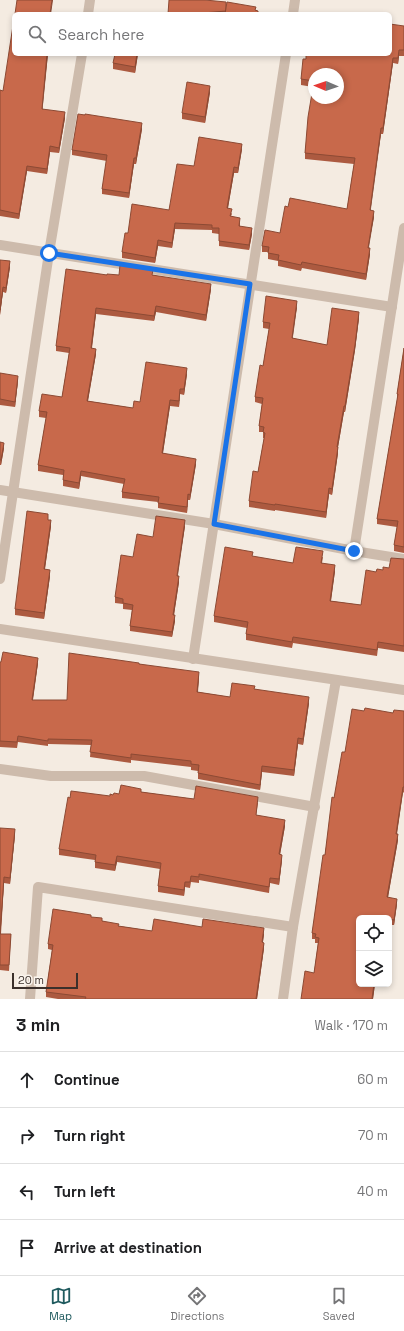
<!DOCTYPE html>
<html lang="en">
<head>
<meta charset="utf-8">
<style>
	:root { --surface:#fff; --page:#f2f2f2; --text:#202124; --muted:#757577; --line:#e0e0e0; --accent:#1f5a5e }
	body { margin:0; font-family:"Space Grotesk",sans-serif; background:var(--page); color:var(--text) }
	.controls { position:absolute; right:12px; bottom:12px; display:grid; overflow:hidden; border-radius:6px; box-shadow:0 2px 6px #0003 }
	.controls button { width:36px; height:36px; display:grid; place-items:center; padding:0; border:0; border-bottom:1px solid var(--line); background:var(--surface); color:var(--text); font:20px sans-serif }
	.compass { position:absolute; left:308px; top:68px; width:36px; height:36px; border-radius:50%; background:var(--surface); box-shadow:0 2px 6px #0003; rotate:272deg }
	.scale { position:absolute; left:12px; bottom:10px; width:66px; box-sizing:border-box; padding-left:4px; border:2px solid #3b302b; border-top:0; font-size:11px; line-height:14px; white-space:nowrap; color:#3b302b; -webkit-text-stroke:3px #fbf5ee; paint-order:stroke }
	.stop { position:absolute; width:12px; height:12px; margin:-9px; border:3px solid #1a73e8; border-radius:50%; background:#fff }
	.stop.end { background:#1a73e8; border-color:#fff; box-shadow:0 1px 4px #0008 }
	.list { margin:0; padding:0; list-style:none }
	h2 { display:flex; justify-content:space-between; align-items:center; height:52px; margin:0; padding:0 16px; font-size:17px }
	h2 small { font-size:13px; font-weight:400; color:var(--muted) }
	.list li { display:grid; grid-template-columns:26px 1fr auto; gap:12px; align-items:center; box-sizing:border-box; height:56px; padding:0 16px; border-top:1px solid var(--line) }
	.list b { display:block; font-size:15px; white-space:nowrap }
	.list em { font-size:13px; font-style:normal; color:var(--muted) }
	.icon { flex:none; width:22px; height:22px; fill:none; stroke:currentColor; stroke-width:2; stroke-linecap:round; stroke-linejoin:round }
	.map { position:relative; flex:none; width:404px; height:999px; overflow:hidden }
	.search { position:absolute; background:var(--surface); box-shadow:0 2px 6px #0003; left:12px; right:12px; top:12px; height:44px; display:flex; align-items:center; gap:10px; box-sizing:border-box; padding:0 14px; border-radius:6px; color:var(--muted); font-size:15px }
	.sheet { height:276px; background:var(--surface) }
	nav { display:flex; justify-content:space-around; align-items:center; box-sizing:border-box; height:56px; border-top:1px solid var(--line); background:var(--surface); font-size:11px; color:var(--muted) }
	nav a { display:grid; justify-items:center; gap:2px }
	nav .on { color:var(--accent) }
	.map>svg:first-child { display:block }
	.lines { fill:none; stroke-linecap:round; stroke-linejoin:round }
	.street { stroke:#cdbbac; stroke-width:10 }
	.wall { fill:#ac5a40 }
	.shaded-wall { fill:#8c4a34 }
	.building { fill:#c8694b; stroke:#8c4a34 }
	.route { stroke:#1a73e8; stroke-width:5 }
</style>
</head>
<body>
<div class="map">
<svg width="404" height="999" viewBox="0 0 404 999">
	<rect width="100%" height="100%" fill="#f4ebe1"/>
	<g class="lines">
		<g class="street">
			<polyline points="88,14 90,0"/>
			<polyline points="293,14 295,0"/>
			<polyline points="0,245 392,307"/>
			<polyline points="0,490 214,524 354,551 404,559"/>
			<polyline points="354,551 404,228"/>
			<polyline points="0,579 49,253 82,54"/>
			<polyline points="0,629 404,690"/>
			<polyline points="193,659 286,54"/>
			<polyline points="0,769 51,776 144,776 315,807"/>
			<polyline points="30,999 38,887 293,927"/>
			<polyline points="283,999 293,927 336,680"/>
		</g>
	</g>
	<g class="wall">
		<polygon points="226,2 226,12 256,10 258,14 168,14"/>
		<polygon points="404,26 404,56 399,56 398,64 393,63 383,134 381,134 370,210 374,217 368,248 370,254 366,280 302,268 301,271 278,266 278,261 268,259 268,252 262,252 262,246 280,233 288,207 347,209 354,164 305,159 305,153 313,87 301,85 301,79 306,59"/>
		<polygon points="48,54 42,109 65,118 59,153 50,152 47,174 27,171 19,219 0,216 0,90 3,91"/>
		<polygon points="138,54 135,73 113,69 113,63"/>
		<polygon points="210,92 205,123 182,119 182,113"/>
		<polygon points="142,129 136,164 134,164 129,198 102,194 102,189 107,161 72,155 72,150"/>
		<polygon points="242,149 238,173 234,173 228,208 232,214 231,216 240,223 240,226 252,234 249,250 219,246 219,234 212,233 212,230 175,229 172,248 158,246 155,263 122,258 122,252 128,233 169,210 194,166"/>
		<polygon points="0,260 10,267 6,293 3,292 0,315"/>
		<polygon points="107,275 153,275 211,289 206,321 156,312 154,321 96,314 92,348 96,354 88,401 133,408 140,402 187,374 184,395 180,394 179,407 170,406 163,453 196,464 190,500 188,500 187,513 158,508 158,502 122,498 122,492 124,484 81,476 79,489 63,486 63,475 38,471 38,465 46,418 39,417 39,411 62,397 69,353 56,351 56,346"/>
		<polygon points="297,307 292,338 327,345 359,318 355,350 345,412 344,412 338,447 338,453 332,495 329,494 326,518 275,510 275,511 249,507 249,501 258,472 264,438 263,438 263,432 259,432 259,426 262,404 255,402 255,397 263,366 269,329 263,328 263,322"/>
		<polygon points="404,348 404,553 394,551 394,545 397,527 377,524 377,519 397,400 397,394"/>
		<polygon points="0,373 18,381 15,407 0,405"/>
		<polygon points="0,442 4,448 1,465 0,465"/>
		<polygon points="48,520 51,526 45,569 50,576 44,619 15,615 15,609"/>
		<polygon points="185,526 177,576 179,582 174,615 175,621 172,637 130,631 130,626 132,610 123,609 123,604 115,603 115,597 133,557 153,537"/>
		<polygon points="253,557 293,563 323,557 322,563 335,571 331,601 361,605 376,572 389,568 404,559 404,652 378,648 377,656 293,643 292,648 246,640 246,634 247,628 214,622 214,616"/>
		<polygon points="0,662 38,663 33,700 67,700 139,664 199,678 198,692 230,697 255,689 309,703 303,745 298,744 294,776 262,772 260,790 198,779 198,771 191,770 191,767 131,760 131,763 90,757 91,745 48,744 48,746 18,742 17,748 0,747"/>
		<polygon points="364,711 393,713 404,711 404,793 403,792 397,834 398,840 388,897 397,904 394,925 389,925 389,918 359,918 359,984 375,984 373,999 314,973 318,943 315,943 315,939 312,939 312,933 334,798 345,752"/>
		<polygon points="141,792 194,799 258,803 256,815 285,826 280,855 282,860 279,885 270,883 269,893 199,880 199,883 191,882 190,888 185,887 184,896 158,892 158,886 160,869 117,862 115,871 95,868 95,860 59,855 59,849 110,796 113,795"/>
		<polygon points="0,828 15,835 10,884 4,883 1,934 11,934 9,971 0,970"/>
		<polygon points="91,917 102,921 119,926 152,931 202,927 264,934 263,942 264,948 257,999 58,999 46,997 46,992 52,950 48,949 48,944"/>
	</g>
	<g class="shaded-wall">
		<polygon points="52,0 53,0 51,14 50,14"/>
		<polygon points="399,50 399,56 398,64 398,58"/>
		<polygon points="47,54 48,54 42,115 42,109"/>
		<polygon points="137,54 138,54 135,73 135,67"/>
		<polygon points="393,58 393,63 383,134 383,128"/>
		<polygon points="210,86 210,92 205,123 205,117"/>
		<polygon points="65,112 65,118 59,153 59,148"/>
		<polygon points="142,123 142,129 136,164 136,158"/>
		<polygon points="381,128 381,134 370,216 370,210"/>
		<polygon points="242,144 242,149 238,173 238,168"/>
		<polygon points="50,146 50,152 47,174 47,169"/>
		<polygon points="134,158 134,164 129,198 129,193"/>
		<polygon points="27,166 27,171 19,219 19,214"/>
		<polygon points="234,167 234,173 227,213 227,208"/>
		<polygon points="374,211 374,217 368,253 368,248"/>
		<polygon points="175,223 175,229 172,248 172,243"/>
		<polygon points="252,228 252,234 249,250 249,245"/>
		<polygon points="158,240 158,246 155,263 155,258"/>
		<polygon points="370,248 370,254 366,280 366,274"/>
		<polygon points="10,261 10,267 6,293 6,288"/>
		<polygon points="211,284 211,289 206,321 206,315"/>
		<polygon points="3,287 3,292 0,315 0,310"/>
		<polygon points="297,301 297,307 292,344 292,338"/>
		<polygon points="156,306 156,312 154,321 154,316"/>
		<polygon points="96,308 96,314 91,354 91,348"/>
		<polygon points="359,312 359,318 355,350 345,412 345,406"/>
		<polygon points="96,349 96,354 87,406 87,401"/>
		<polygon points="187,368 187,374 184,395 184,389"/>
		<polygon points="18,376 18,381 15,407 15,402"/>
		<polygon points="180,389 180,394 179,407 179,401"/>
		<polygon points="170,400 170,406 162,459 162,453"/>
		<polygon points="344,406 344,412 337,453 337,447"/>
		<polygon points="4,443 4,448 1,465 1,460"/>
		<polygon points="338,447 338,453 332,495 332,489"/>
		<polygon points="196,459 196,464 190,500 190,495"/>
		<polygon points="81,471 81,476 79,489 79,483"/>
		<polygon points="329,488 329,494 326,518 326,512"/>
		<polygon points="188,494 188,500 187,513 187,507"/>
		<polygon points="51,520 51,526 44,575 44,569"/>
		<polygon points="185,520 185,526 177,582 177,576"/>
		<polygon points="335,565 335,571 330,607 330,601"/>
		<polygon points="50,570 50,576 44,619 44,613"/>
		<polygon points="179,576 179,582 173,621 173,615"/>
		<polygon points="175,615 175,621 172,637 172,632"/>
		<polygon points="38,658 38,663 32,705 32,700"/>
		<polygon points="199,672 199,678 197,698 197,692"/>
		<polygon points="309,697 309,703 303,745 303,739"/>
		<polygon points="298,738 298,744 294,776 294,770"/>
		<polygon points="262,766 262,772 260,790 260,785"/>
		<polygon points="403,787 403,792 396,839 396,834"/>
		<polygon points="285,820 285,826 279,860 279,854"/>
		<polygon points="15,829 15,835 10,884 10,878"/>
		<polygon points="398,834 398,840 387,903 387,897"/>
		<polygon points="282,855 282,860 279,885 279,879"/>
		<polygon points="117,856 117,862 115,871 115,865"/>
		<polygon points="4,877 4,883 0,940 0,934"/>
		<polygon points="185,882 185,887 184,896 184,890"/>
		<polygon points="397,899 397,904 394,925 394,920"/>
		<polygon points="264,928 264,934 262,948 262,942"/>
		<polygon points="264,943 264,948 257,999 256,999"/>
		<polygon points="374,984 375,984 373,999 372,999"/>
	</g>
	<g class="building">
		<polygon points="17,0 52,0 50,14 15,14"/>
		<polygon points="169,0 205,0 226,2 226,11 191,14 168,14"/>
		<polygon points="227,2 256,7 255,10 258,11 258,14 225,14"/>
		<polygon points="14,19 14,54 47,54 42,109 65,112 59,148 50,146 47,169 27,166 19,214 0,210 0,90 3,91"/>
		<polygon points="390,24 404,26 404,50 399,50 398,58 393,58 383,128 381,128 370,210 374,211 368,248 370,248 366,274 302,262 301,265 278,260 279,255 268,253 269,247 262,246 265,230 280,233 285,206 288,207 290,198 347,209 355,158 305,153 308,117 314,81 314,98 338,98 338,74 314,74 314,81 301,79 303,59 306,59 306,54 390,54"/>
		<polygon points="115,54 137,54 135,67 113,63"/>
		<polygon points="187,82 210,86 205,117 182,113"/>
		<polygon points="78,114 85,115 85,114 142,123 136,158 134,158 129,193 102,189 107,155 72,150"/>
		<polygon points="199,137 242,144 238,168 234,167 227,208 232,209 230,216 240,218 239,226 252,228 249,245 219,241 219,228 212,228 212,225 175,223 172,243 158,240 155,258 122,252 125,233 128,233 132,204 169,210 177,164 194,166"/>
		<polygon points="0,260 10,261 6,288 3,287 0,310"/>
		<polygon points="120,265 153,270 152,275 211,284 206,315 156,306 154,316 96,308 91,348 96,349 87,401 133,408 134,401 140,402 146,362 187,368 184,389 180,389 179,401 170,400 162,453 196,459 190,495 188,494 187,507 158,503 159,497 122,492 125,479 81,471 79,483 63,480 64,470 38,465 47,412 39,411 42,394 62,397 70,348 56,346 66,269 107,275 107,274 119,275"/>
		<polygon points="266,296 297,301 292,338 327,345 332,308 359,312 355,345 345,406 344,406 337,447 338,447 332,489 329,488 326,512 275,504 275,505 249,501 253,471 258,472 265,433 263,432 264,427 259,426 263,398 255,397 260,365 263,366 270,323 263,322"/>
		<polygon points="404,348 404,547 394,545 398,521 377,519 398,394 397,394"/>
		<polygon points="0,373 18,376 15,402 0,399"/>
		<polygon points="0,442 4,443 1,460 0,460"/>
		<polygon points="27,511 48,514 48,520 51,520 44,569 50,570 44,613 15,609"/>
		<polygon points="156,516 185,520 177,576 179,576 173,615 175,615 172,632 130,626 133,605 123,603 123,599 115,597 121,555 133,557 137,534 153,537"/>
		<polygon points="225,547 253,552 252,556 293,563 296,547 323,551 321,563 335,565 330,601 361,605 366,570 376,572 377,569 383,570 383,567 389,568 391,558 404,559 404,646 378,642 377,650 293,637 292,642 246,634 248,622 214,616"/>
		<polygon points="3,652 38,658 32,700 67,700 69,653 139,663 139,664 199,672 197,692 230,697 232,683 255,686 254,689 309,697 303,739 298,738 294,770 262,766 260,785 198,773 199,765 191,764 191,761 131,754 131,758 90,752 92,740 48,739 48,741 18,736 17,742 0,741 0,662 1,662"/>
		<polygon points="365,708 393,713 394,710 404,711 404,787 403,787 396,834 398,834 387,897 397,899 394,920 389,919 389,918 359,918 359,984 374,984 372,999 301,999 305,971 314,973 319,938 315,937 316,934 312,933 323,855 325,855 332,797 334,798 342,752 345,752 352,709 364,711"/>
		<polygon points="121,785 141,789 141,792 194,799 196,786 258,797 256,815 285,820 279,854 282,855 279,879 270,878 269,887 199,874 199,877 191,876 190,882 185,882 184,890 158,886 161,863 117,856 115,865 95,862 96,855 59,849 68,797 70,798 71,791 110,796 110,794 113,795 114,793 119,794"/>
		<polygon points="0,828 15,829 10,878 4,877 0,934 11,934 9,965 0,965"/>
		<polygon points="53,909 91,915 91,917 102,918 102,921 119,924 118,926 152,931 154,919 202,927 203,919 264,928 262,942 264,943 256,999 85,999 86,997 46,992 53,945 48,944"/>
	</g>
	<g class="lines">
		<polyline class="route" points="49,253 250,284 214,524 354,551"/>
	</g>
</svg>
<div class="controls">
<button><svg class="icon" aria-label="locate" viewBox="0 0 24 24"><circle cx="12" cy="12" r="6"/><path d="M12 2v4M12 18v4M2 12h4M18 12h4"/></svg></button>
<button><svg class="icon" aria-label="layers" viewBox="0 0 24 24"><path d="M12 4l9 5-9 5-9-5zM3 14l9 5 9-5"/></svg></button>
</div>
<svg class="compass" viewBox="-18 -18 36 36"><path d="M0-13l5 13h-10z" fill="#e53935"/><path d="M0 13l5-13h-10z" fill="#757577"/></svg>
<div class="scale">20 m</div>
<div class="stop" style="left:49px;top:253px"></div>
<div class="stop end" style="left:354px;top:551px"></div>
<div class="search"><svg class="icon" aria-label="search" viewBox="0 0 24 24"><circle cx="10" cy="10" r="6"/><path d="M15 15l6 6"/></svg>Search here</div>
</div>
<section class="sheet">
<h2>3 min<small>Walk · 170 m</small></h2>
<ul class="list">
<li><svg class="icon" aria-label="ahead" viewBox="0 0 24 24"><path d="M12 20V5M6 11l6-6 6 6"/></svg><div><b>Continue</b></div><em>60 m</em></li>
<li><svg class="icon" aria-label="right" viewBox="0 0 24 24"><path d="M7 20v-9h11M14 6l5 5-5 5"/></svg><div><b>Turn right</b></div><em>70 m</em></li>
<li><svg class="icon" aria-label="left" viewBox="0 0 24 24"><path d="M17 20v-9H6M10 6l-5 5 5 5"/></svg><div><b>Turn left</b></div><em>40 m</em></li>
<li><svg class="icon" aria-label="arrive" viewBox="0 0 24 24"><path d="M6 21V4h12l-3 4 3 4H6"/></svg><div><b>Arrive at destination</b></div></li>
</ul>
</section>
<nav>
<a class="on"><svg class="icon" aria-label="map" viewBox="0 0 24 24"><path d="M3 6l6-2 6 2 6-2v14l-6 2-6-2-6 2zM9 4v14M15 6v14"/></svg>Map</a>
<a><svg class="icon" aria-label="directions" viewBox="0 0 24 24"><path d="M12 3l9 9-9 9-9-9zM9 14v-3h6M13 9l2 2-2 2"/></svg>Directions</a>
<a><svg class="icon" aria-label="saved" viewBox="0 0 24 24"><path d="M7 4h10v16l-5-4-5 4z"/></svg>Saved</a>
</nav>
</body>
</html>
